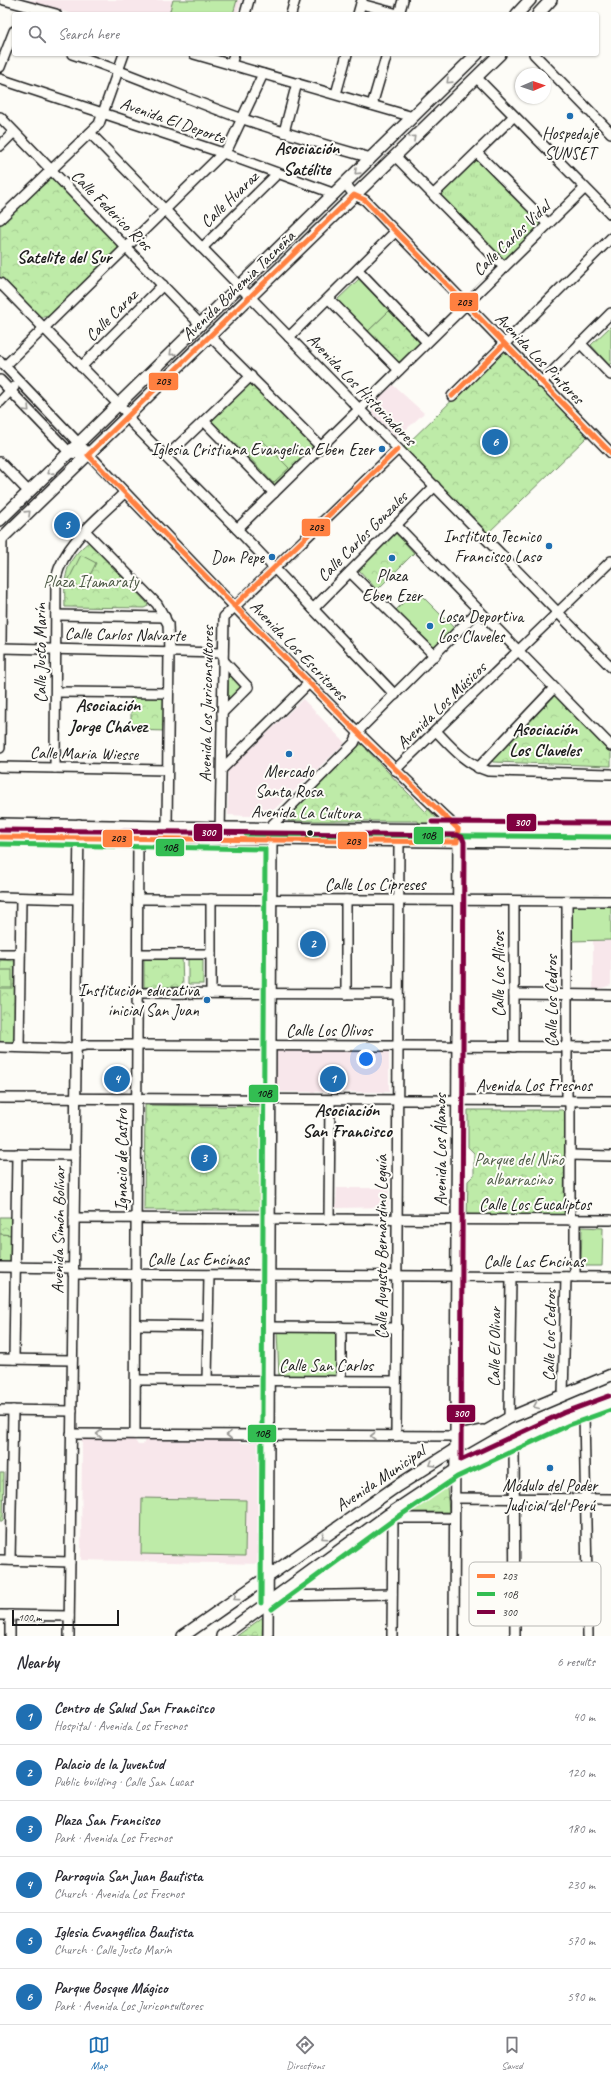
<!DOCTYPE html>
<html lang="en">
<head>
<meta charset="utf-8">
<style>
	:root { --surface:#fff; --page:#f7f7f7; --text:#2b2b33; --muted:#7c7c81; --line:#e1e1e2; --accent:#1f6fb2 }
	body { margin:0; font-family:Caveat,sans-serif; background:var(--page); color:var(--text) }
	.compass { position:absolute; left:515px; top:68px; width:36px; height:36px; border-radius:50%; background:var(--surface); box-shadow:0 1px 3px #0004; rotate:88deg }
	.scale { position:absolute; left:12px; bottom:10px; width:107px; box-sizing:border-box; padding-left:4px; border:2px solid #1c1c1c; border-top:0; font-size:11px; line-height:14px; white-space:nowrap; color:#1c1c1c; -webkit-text-stroke:3px #fdfcf7; paint-order:stroke }
	.you { position:absolute; left:366px; top:1059px; width:14px; height:14px; margin:-10px; border:3px solid #fff; border-radius:50%; background:#1a73e8; box-shadow:0 0 0 6px #1a73e833 }
	.badge { display:grid; place-items:center; width:26px; height:26px; border-radius:50%; background:var(--accent); color:#fff; font-size:13px; font-weight:700 }
	.pin { position:absolute; translate:-50% -50%; border:2px solid #fff; box-shadow:0 1px 4px #0006 }
	.list { margin:0; padding:0; list-style:none }
	h2 { display:flex; justify-content:space-between; align-items:center; height:52px; margin:0; padding:0 16px; font-size:17px }
	h2 small { font-size:13px; font-weight:400; color:var(--muted) }
	.list li { display:grid; grid-template-columns:26px 1fr auto; gap:12px; align-items:center; box-sizing:border-box; height:56px; padding:0 16px; border-top:1px solid var(--line) }
	.list b { display:block; font-size:15px; white-space:nowrap }
	.list p { margin:0; font-size:13px; white-space:nowrap; color:var(--muted) }
	.list em { font-size:13px; font-style:normal; color:var(--muted) }
	.icon { flex:none; width:22px; height:22px; fill:none; stroke:currentColor; stroke-width:2; stroke-linecap:round; stroke-linejoin:round }
	.map { position:relative; flex:none; width:611px; height:1636px; overflow:hidden }
	.search { position:absolute; background:var(--surface); box-shadow:0 1px 3px #0004; left:12px; right:12px; top:12px; height:44px; display:flex; align-items:center; gap:10px; box-sizing:border-box; padding:0 14px; border-radius:4px; color:var(--muted); font-size:15px }
	.sheet { height:388px; background:var(--surface) }
	nav { display:flex; justify-content:space-around; align-items:center; box-sizing:border-box; height:56px; border-top:1px solid var(--line); background:var(--surface); font-size:11px; color:var(--muted) }
	nav a { display:grid; justify-items:center; gap:2px }
	nav .on { color:var(--accent) }
	.map>svg:first-child { display:block }
	.built { fill:#f8e7eb }
	.grass { fill:url(#grass-tufts); stroke:#6d8462 }
	.park { fill:url(#park-crowns); stroke:#6d8462 }
	.pitch { fill:#beeba8; stroke:#6d8462 }
	.lines { fill:none; stroke-linecap:round; stroke-linejoin:round }
	.minor-casing { stroke:#1c1c1c; stroke-width:12 }
	.major-casing { stroke:#1c1c1c; stroke-width:14 }
	.minor { stroke:#fdfcf7; stroke-width:9 }
	.major { stroke:#fdfcf7; stroke-width:11 }
	.bus-1-casing { stroke:#fdfcf7; stroke-width:8 }
	.bus-2-casing { stroke:#fdfcf7; stroke-width:8 }
	.bus-3-casing { stroke:#fdfcf7; stroke-width:8 }
	.bus-1 { stroke:#ff8040; stroke-width:5 }
	.bus-2 { stroke:#33bd52; stroke-width:5 }
	.bus-3 { stroke:#800040; stroke-width:5 }
	.oneway { stroke:#989794 }
	.poi-dot { fill:#1f6fb2; stroke:#fdfcf7; stroke-width:1.5 }
	.bus-dot { fill:#1c1c1c; stroke:#fdfcf7; stroke-width:1.5 }
	.labels { text-anchor:middle; stroke-width:4; stroke-linejoin:round; paint-order:stroke }
	.street-label { font-size:17px; fill:#1c1c1c; stroke:#fdfcf7 }
	.poi-label { font-size:17px; fill:#1c1c1c; stroke:#fdfcf7 }
	.park-label { font-size:17px; fill:#4d5a46; stroke:#fdfcf7 }
	.neighbourhood-label { font-size:18px; font-weight:bold; fill:#1c1c1c; stroke:#fdfcf7 }
	.key { fill:#fdfcf7; stroke:#bab9b5; stroke-width:1 }
	.key-label { font-size:11px; fill:#1c1c1c }
	.line-badge { stroke:#fdfcf7; stroke-width:1.5 }
	.badge-label { font-size:11px; text-anchor:middle; font-weight:bold; fill:#fff }
	.pale-badge-label { font-size:11px; text-anchor:middle; font-weight:bold; fill:#111 }
</style>
</head>
<body>
<div class="map">
<svg width="611" height="1636" viewBox="0 0 611 1636">
	<defs>
		<pattern id="grass-tufts" width="24" height="20" patternUnits="userSpaceOnUse"><rect width="24" height="20" fill="#beeba8"/><path d="M3 7l-1-3M5 7V3M7 7l1-3M15 17l-1-3M17 17v-4M19 17l1-3" fill="none" stroke="#a3c990"/></pattern>
		<pattern id="park-crowns" width="20" height="18" patternUnits="userSpaceOnUse"><rect width="20" height="18" fill="#beeba8"/><path d="M2 6a3 3 0 1 1 6 0M12 15a3 3 0 1 1 6 0" fill="none" stroke="#a3c990"/></pattern>
	</defs>
	<rect width="100%" height="100%" fill="#fdfcf7"/>
	<filter id="ink" filterUnits="userSpaceOnUse"><feTurbulence type="fractalNoise" baseFrequency=".025" numOctaves="2"/><feDisplacementMap in="SourceGraphic" scale="8" xChannelSelector="R" yChannelSelector="G"/><feConvolveMatrix kernelMatrix="1 2 1 2 8 2 1 2 1" color-interpolation-filters="sRGB"/></filter>
	<g filter="url(#ink)">
		<g class="built">
			<polygon points="23,0 241,0 237,14 72,14"/>
			<polygon points="393,385 424,413 397,438 374,415 370,407"/>
			<polygon points="303,699 345,743 266,817 228,815 228,771"/>
			<polygon points="611,940 611,985 593,991 593,941"/>
			<rect x="276" y="1050" width="113" height="42"/>
			<polygon points="337,1188 389,1188 388,1207 336,1208"/>
			<polygon points="82,1439 134,1439 138,1445 143,1445 145,1440 237,1441 244,1443 258,1441 260,1445 261,1564 81,1560"/>
		</g>
		<g class="grass">
			<polygon points="478,158 541,223 541,227 506,261 503,260 440,196 439,193 474,159"/>
			<polygon points="0,829 69,829 71,833 69,835 0,834"/>
			<polygon points="87,829 212,831 214,835 212,836 87,835 85,833"/>
			<polygon points="229,831 449,832 451,836 449,838 228,836 227,835"/>
		</g>
		<g class="park">
			<polygon points="48,175 53,175 119,243 118,248 49,316 38,318 0,277 0,221"/>
			<polygon points="391,309 422,342 398,365 367,332"/>
			<polygon points="504,350 588,436 487,534 403,448"/>
			<polygon points="253,381 316,448 275,487 211,421"/>
			<polygon points="395,532 414,553 377,590 358,569"/>
			<path d="M 89,542 L 147,603 L 148,606 L 144,608 L 65,607 C 64,577 64,561 89,542 Z"/>
			<polygon points="228,671 244,685 228,700"/>
			<polygon points="552,692 611,748 611,766 493,762 490,760"/>
			<polygon points="131,694 166,694 166,731 131,730"/>
			<polygon points="362,744 368,747 366,749 426,812 428,809 441,823 419,824 418,821 288,821 287,816 356,747"/>
			<polygon points="467,832 611,834 611,840 467,838 465,836"/>
			<polygon points="144,956 182,956 183,987 144,987"/>
			<polygon points="0,960 16,961 14,1043 0,1043"/>
			<polygon points="145,1105 263,1107 264,1210 144,1210"/>
			<polygon points="468,1110 562,1110 565,1113 564,1216 467,1216 468,1181 474,1175 474,1153 468,1147"/>
			<polygon points="0,1217 12,1217 12,1235 0,1234"/>
			<polygon points="0,1473 4,1473 3,1521 0,1521"/>
			<polygon points="447,1487 449,1512 409,1512 410,1510"/>
			<polygon points="263,1617 262,1636 237,1636"/>
		</g>
		<g class="pitch">
			<polygon points="173,0 237,0 233,14 169,14"/>
			<polygon points="361,277 391,309 367,332 337,300"/>
			<polygon points="611,326 611,363 609,365 591,345"/>
			<polygon points="262,440 289,468 273,483 247,455"/>
			<polygon points="81,555 96,563 83,589 68,581"/>
			<polygon points="416,590 455,629 437,648 433,647 396,610"/>
			<polygon points="571,903 611,904 611,940 571,941"/>
			<rect x="188" y="958" width="15" height="26"/>
			<rect x="0" y="970" width="12" height="18"/>
			<polygon points="582,1227 603,1228 602,1266 581,1266"/>
			<polygon points="0,1234 12,1235 11,1263 0,1263"/>
			<polygon points="277,1331 337,1332 338,1374 336,1376 279,1376"/>
			<polygon points="142,1498 246,1500 245,1556 141,1554"/>
		</g>
		<g class="lines">
			<defs>
				<g id="minor">
					<polyline points="4,0 56,14"/>
					<polyline points="361,4 398,14"/>
					<polyline points="245,14 249,0"/>
					<polyline points="291,14 295,0"/>
					<polyline points="358,14 362,0"/>
					<polyline points="399,14 403,0"/>
					<path d="M 72,54 C 130,73 186,99 243,119 C 286,133 328,146 371,158"/>
					<polyline points="194,54 413,117"/>
					<polyline points="534,54 611,133"/>
					<polyline points="231,65 234,54"/>
					<polyline points="0,67 14,31"/>
					<polyline points="476,77 611,214"/>
					<polyline points="0,79 223,153 335,194"/>
					<polyline points="336,94 347,54"/>
					<polyline points="372,105 387,54"/>
					<polyline points="0,117 201,325"/>
					<polyline points="284,132 297,83"/>
					<polyline points="90,133 611,667"/>
					<polyline points="0,146 14,132"/>
					<polyline points="477,153 548,224"/>
					<polyline points="395,156 504,267"/>
					<polyline points="345,183 354,195 365,200 611,453"/>
					<polyline points="434,194 514,116"/>
					<polyline points="0,219 99,124 124,54"/>
					<polyline points="202,248 278,173"/>
					<polyline points="358,270 427,342"/>
					<polyline points="0,283 119,405 129,415 132,423 237,529 395,695"/>
					<polyline points="329,299 399,370"/>
					<polyline points="210,336 321,447"/>
					<polyline points="289,337 395,232"/>
					<polyline points="580,343 611,375"/>
					<path d="M 0,361 C 151,518 299,680 458,829"/>
					<polyline points="5,366 223,153 229,146 263,74"/>
					<polyline points="81,367 163,285"/>
					<polyline points="0,380 70,453 88,455"/>
					<polyline points="541,383 611,313"/>
					<polyline points="452,396 611,238"/>
					<polyline points="0,402 14,387"/>
					<polyline points="204,421 274,493"/>
					<polyline points="166,457 251,376"/>
					<polyline points="0,462 29,492"/>
					<polyline points="396,525 611,746"/>
					<polyline points="237,529 585,188"/>
					<polyline points="85,531 157,604 168,624 169,651 167,826"/>
					<polyline points="0,537 2,538 0,748"/>
					<polyline points="350,572 435,656"/>
					<polyline points="313,609 435,486"/>
					<polyline points="56,615 165,617"/>
					<polyline points="1,648 223,653"/>
					<polyline points="56,692 168,693"/>
					<polyline points="222,713 248,687 223,660"/>
					<path d="M 437,732 C 452,748 466,764 488,771 L 611,774"/>
					<polyline points="0,767 167,770"/>
					<path d="M 55,768 L 56,578 C 65,542 99,518 124,493"/>
					<polyline points="478,768 554,688"/>
					<polyline points="222,769 309,683"/>
					<polyline points="395,770 611,561"/>
					<polyline points="0,823 221,827 611,830"/>
					<polyline points="269,828 354,743 361,728 479,610"/>
					<polyline points="220,833 224,617 398,449"/>
					<polyline points="0,837 611,844"/>
					<polyline points="0,897 78,899"/>
					<polyline points="138,899 611,901"/>
					<polyline points="514,901 514,1047"/>
					<polyline points="0,954 20,954"/>
					<polyline points="138,954 211,954"/>
					<polyline points="138,993 398,994"/>
					<polyline points="211,993 211,899"/>
					<polyline points="346,994 346,900"/>
					<polyline points="514,994 611,995"/>
					<polyline points="0,1047 65,1049 86,1045 137,1045 611,1047"/>
					<polyline points="19,1047 21,898"/>
					<polyline points="0,1098 611,1101"/>
					<polyline points="567,1101 567,901"/>
					<polyline points="0,1154 75,1155"/>
					<polyline points="570,1155 611,1156"/>
					<polyline points="74,1218 611,1220"/>
					<polyline points="329,1219 330,1100"/>
					<polyline points="570,1220 570,1101"/>
					<polyline points="0,1267 73,1268"/>
					<polyline points="73,1274 611,1277"/>
					<polyline points="575,1277 575,1220"/>
					<polyline points="136,1325 208,1326"/>
					<polyline points="269,1327 397,1328"/>
					<polyline points="0,1359 72,1360"/>
					<polyline points="14,1359 17,1154"/>
					<polyline points="136,1380 396,1381"/>
					<polyline points="207,1380 209,1275"/>
					<polyline points="341,1381 341,1327"/>
					<polyline points="563,1395 566,1277"/>
					<polyline points="0,1410 72,1411"/>
					<polyline points="584,1412 588,1636"/>
					<polyline points="509,1418 511,1277"/>
					<polyline points="71,1434 454,1436 483,1430"/>
					<polyline points="135,1434 138,839"/>
					<polyline points="396,1436 399,843"/>
					<polyline points="514,1442 515,1636"/>
					<polyline points="454,1498 611,1499"/>
					<polyline points="388,1516 393,1518 454,1518"/>
					<polyline points="0,1560 70,1562"/>
					<polyline points="10,1560 13,1410"/>
					<polyline points="279,1596 392,1594"/>
					<polyline points="0,1615 69,1616"/>
					<polyline points="10,1636 10,1615"/>
					<polyline points="69,1636 79,824"/>
					<polyline points="268,1636 272,842"/>
					<polyline points="392,1636 393,1518"/>
					<polyline points="454,1636 458,829"/>
				</g>
				<g id="major">
					<polyline points="517,14 530,0"/>
					<polyline points="538,14 551,0"/>
					<polyline points="0,520 477,54"/>
					<polyline points="0,540 500,54"/>
					<polyline points="183,1636 397,1486 462,1445 509,1418 611,1375"/>
					<polyline points="222,1636 388,1515 454,1471 566,1419 611,1403"/>
				</g>
			</defs>
			<use href="#minor" class="minor-casing"/>
			<use href="#major" class="major-casing"/>
			<use href="#minor" class="minor"/>
			<use href="#major" class="major"/>
			<defs>
				<g id="bus-1">
					<polyline points="452,396 504,344"/>
					<polyline points="234,606 398,449"/>
					<polyline points="458,829 359,734 88,455 354,195 365,200 611,453"/>
					<polyline points="0,837 457,842 458,829"/>
				</g>
				<g id="bus-2">
					<polyline points="246,834 611,837"/>
					<polyline points="0,844 265,849 261,1603"/>
					<polyline points="272,1609 392,1521 457,1477 569,1425 611,1410"/>
				</g>
				<g id="bus-3">
					<polyline points="432,822 611,823"/>
					<polyline points="0,830 457,835 462,837 464,842 461,1460 563,1413 609,1396"/>
				</g>
			</defs>
			<use href="#bus-1" class="bus-1-casing"/>
			<use href="#bus-2" class="bus-2-casing"/>
			<use href="#bus-3" class="bus-3-casing"/>
			<use href="#bus-1" class="bus-1"/>
			<use href="#bus-2" class="bus-2"/>
			<use href="#bus-3" class="bus-3"/>
		</g>
		<defs><path id="oneway-chevron" d="M-2-3.5L2.5 0L-2 3.5" fill="none" stroke-width="1.6" stroke-linecap="round" stroke-linejoin="round"/></defs>
		<g class="oneway">
			<use href="#oneway-chevron" transform="translate(449 81) rotate(136)"/>
			<use href="#oneway-chevron" transform="translate(413 138) rotate(-44)"/>
			<use href="#oneway-chevron" transform="translate(357 172) rotate(136)"/>
			<use href="#oneway-chevron" transform="translate(172 353) rotate(136)"/>
			<use href="#oneway-chevron" transform="translate(27 409) rotate(46)"/>
			<use href="#oneway-chevron" transform="translate(50 472) rotate(136)"/>
			<use href="#oneway-chevron" transform="translate(28 513) rotate(-44)"/>
			<use href="#oneway-chevron" transform="translate(536 1406) rotate(157)"/>
			<use href="#oneway-chevron" transform="translate(99 1434) rotate(-180)"/>
			<use href="#oneway-chevron" transform="translate(229 1435) rotate(-180)"/>
			<use href="#oneway-chevron" transform="translate(373 1436) rotate(-180)"/>
			<use href="#oneway-chevron" transform="translate(432 1464) rotate(148)"/>
			<use href="#oneway-chevron" transform="translate(324 1537) rotate(146)"/>
			<use href="#oneway-chevron" transform="translate(236 1598) rotate(144)"/>
		</g>
	</g>
	<g class="poi-dot">
		<circle cx="570" cy="116" r="4"/>
		<circle cx="382" cy="449" r="4"/>
		<circle cx="549" cy="546" r="4"/>
		<circle cx="272" cy="557" r="4"/>
		<circle cx="392" cy="558" r="4"/>
		<circle cx="430" cy="626" r="4"/>
		<circle cx="289" cy="754" r="4"/>
		<circle cx="207" cy="1000" r="4"/>
		<circle cx="550" cy="1468" r="4"/>
	</g>
	<circle class="bus-dot" cx="310" cy="833" r="3.5"/>
	<g class="labels">
		<g class="street-label">
			<text transform="translate(173 120) rotate(19)" y="6">Avenida El Deporte</text>
			<text transform="translate(229 199) rotate(-44)" y="6">Calle Huaraz</text>
			<text transform="translate(112 210) rotate(45)" y="6">Calle Federico Rios</text>
			<text transform="translate(511 238) rotate(-44)" y="6">Calle Carlos Vidal</text>
			<text transform="translate(238 285) rotate(-44)" y="6">Avenida Bohemia Tacneña</text>
			<text transform="translate(111 315) rotate(-45)" y="6">Calle Caraz</text>
			<text transform="translate(540 358) rotate(46)" y="6">Avenida Los Pintores</text>
			<text transform="translate(362 389) rotate(46)" y="6">Avenida Los Historiadores</text>
			<text transform="translate(362 536) rotate(-45)" y="6">Calle Carlos Gonzales</text>
			<text transform="translate(125 634) rotate(1)" y="6">Calle Carlos Nalvarte</text>
			<text transform="translate(299 650) rotate(46)" y="6">Avenida Los Escritores</text>
			<text transform="translate(40 653) rotate(-90)" y="6">Calle Justo Marín</text>
			<text transform="translate(206 704) rotate(-89)" y="6">Avenida Los Juriconsultores</text>
			<text transform="translate(441 705) rotate(-44)" y="6">Avenida Los Músicos</text>
			<text transform="translate(84 753) rotate(1)" y="6">Calle Maria Wiesse</text>
			<text transform="translate(306 812) rotate(1)" y="6">Avenida La Cultura</text>
			<text x="375" y="890">Calle Los Cipreses</text>
			<text transform="translate(498 974) rotate(-90)" y="6">Calle Los Alisos</text>
			<text transform="translate(551 1001) rotate(-90)" y="6">Calle Los Cedros</text>
			<text x="329" y="1036">Calle Los Olivos</text>
			<text x="534" y="1091">Avenida Los Fresnos</text>
			<text transform="translate(440 1150) rotate(-90)" y="6">Avenida Los Álamos</text>
			<text transform="translate(121 1160) rotate(-90)" y="6">Ignacio de Castro</text>
			<text x="535" y="1210">Calle Los Eucaliptos</text>
			<text transform="translate(58 1230) rotate(-89)" y="6">Avenida Simón Bolívar</text>
			<text transform="translate(381 1247) rotate(-90)" y="6">Calle Augusto Bernardino Leguía</text>
			<text x="198" y="1265">Calle Las Encinas</text>
			<text x="534" y="1267">Calle Las Encinas</text>
			<text transform="translate(549 1335) rotate(-89)" y="6">Calle Los Cedros</text>
			<text transform="translate(494 1347) rotate(-89)" y="6">Calle El Olivar</text>
			<text x="326" y="1371">Calle San Carlos</text>
			<text transform="translate(380 1478) rotate(-34)" y="6">Avenida Municipal</text>
		</g>
		<g class="poi-label">
			<text x="570" y="139">Hospedaje<tspan x="570" dy="20">SUNSET</tspan></text>
			<text x="374" y="455" text-anchor="end">Iglesia Cristiana Evangelica Eben Ezer</text>
			<text x="541" y="542" text-anchor="end">Instituto Tecnico<tspan x="541" dy="20">Francisco Laso</tspan></text>
			<text x="264" y="563" text-anchor="end">Don Pepe</text>
			<text x="392" y="581">Plaza<tspan x="392" dy="20">Eben Ezer</tspan></text>
			<text x="438" y="622" text-anchor="start">Losa Deportiva<tspan x="438" dy="20">Los Claveles</tspan></text>
			<text x="289" y="777">Mercado<tspan x="289" dy="20">Santa Rosa</tspan></text>
			<text x="199" y="996" text-anchor="end">Institución educativa<tspan x="199" dy="20">inicial San Juan</tspan></text>
			<text x="550" y="1491">Módulo del Poder<tspan x="550" dy="20">Judicial del Perú</tspan></text>
		</g>
		<g class="park-label">
			<text x="91" y="587">Plaza Itamaraty</text>
			<text x="519" y="1165">Parque del Niño<tspan x="519" dy="20">albarracino</tspan></text>
		</g>
		<g class="neighbourhood-label">
			<text x="307" y="154">Asociación<tspan x="307" dy="21">Satélite</tspan></text>
			<text x="64" y="263">Satelite del Sur</text>
			<text x="108" y="711">Asociación<tspan x="108" dy="21">Jorge Chávez</tspan></text>
			<text x="545" y="735">Asociación<tspan x="545" dy="21">Los Claveles</tspan></text>
			<text x="347" y="1116">Asociación<tspan x="347" dy="21">San Francisco</tspan></text>
		</g>
	</g>
	<rect x="469" y="1562" width="132" height="64" rx="6" class="key"/>
	<rect x="477" y="1574" width="18" height="4" fill="#ff8040"/>
	<rect x="477" y="1592" width="18" height="4" fill="#33bd52"/>
	<rect x="477" y="1610" width="18" height="4" fill="#800040"/>
	<g class="key-label">
		<text x="502" y="1580">203</text>
		<text x="502" y="1598">10B</text>
		<text x="502" y="1616">300</text>
	</g>
	<g class="line-badge">
		<rect x="449" y="292" width="30" height="20" rx="4" fill="#ff8040"/>
		<rect x="148" y="372" width="31" height="19" rx="4" fill="#ff8040"/>
		<rect x="301" y="518" width="30" height="19" rx="4" fill="#ff8040"/>
		<rect x="506" y="813" width="31" height="19" rx="4" fill="#800040"/>
		<rect x="193" y="823" width="30" height="19" rx="4" fill="#800040"/>
		<rect x="413" y="826" width="31" height="19" rx="4" fill="#33bd52"/>
		<rect x="102" y="829" width="31" height="19" rx="4" fill="#ff8040"/>
		<rect x="337" y="831" width="31" height="19" rx="4" fill="#ff8040"/>
		<rect x="155" y="838" width="30" height="19" rx="4" fill="#33bd52"/>
		<rect x="248" y="1084" width="31" height="19" rx="4" fill="#33bd52"/>
		<rect x="446" y="1404" width="30" height="19" rx="4" fill="#800040"/>
		<rect x="247" y="1424" width="30" height="19" rx="4" fill="#33bd52"/>
	</g>
	<g class="badge-label">
		<text x="522" y="826">300</text>
		<text x="208" y="836">300</text>
		<text x="461" y="1417">300</text>
	</g>
	<g class="pale-badge-label">
		<text x="464" y="306">203</text>
		<text x="163" y="385">203</text>
		<text x="316" y="531">203</text>
		<text x="428" y="839">10B</text>
		<text x="118" y="842">203</text>
		<text x="353" y="845">203</text>
		<text x="170" y="851">10B</text>
		<text x="264" y="1097">10B</text>
		<text x="262" y="1437">10B</text>
	</g>
</svg>
<svg class="compass" viewBox="-18 -18 36 36"><path d="M0-13l5 13h-10z" fill="#e53935"/><path d="M0 13l5-13h-10z" fill="#7c7c81"/></svg>
<div class="scale">100 m</div>
<div class="you"></div>
<div class="pin badge" style="left:333px;top:1079px">1</div>
<div class="pin badge" style="left:313px;top:944px">2</div>
<div class="pin badge" style="left:204px;top:1158px">3</div>
<div class="pin badge" style="left:117px;top:1079px">4</div>
<div class="pin badge" style="left:67px;top:525px">5</div>
<div class="pin badge" style="left:495px;top:442px">6</div>
<div class="search"><svg class="icon" aria-label="search" viewBox="0 0 24 24"><circle cx="10" cy="10" r="6"/><path d="M15 15l6 6"/></svg>Search here</div>
</div>
<section class="sheet">
<h2>Nearby<small>6 results</small></h2>
<ul class="list">
<li><span class="badge">1</span><div><b>Centro de Salud San Francisco</b><p>Hospital · Avenida Los Fresnos</p></div><em>40 m</em></li>
<li><span class="badge">2</span><div><b>Palacio de la Juventud</b><p>Public building · Calle San Lucas</p></div><em>120 m</em></li>
<li><span class="badge">3</span><div><b>Plaza San Francisco</b><p>Park · Avenida Los Fresnos</p></div><em>180 m</em></li>
<li><span class="badge">4</span><div><b>Parroquia San Juan Bautista</b><p>Church · Avenida Los Fresnos</p></div><em>230 m</em></li>
<li><span class="badge">5</span><div><b>Iglesia Evangélica Bautista</b><p>Church · Calle Justo Marín</p></div><em>570 m</em></li>
<li><span class="badge">6</span><div><b>Parque Bosque Mágico</b><p>Park · Avenida Los Juriconsultores</p></div><em>590 m</em></li>
</ul>
</section>
<nav>
<a class="on"><svg class="icon" aria-label="map" viewBox="0 0 24 24"><path d="M3 6l6-2 6 2 6-2v14l-6 2-6-2-6 2zM9 4v14M15 6v14"/></svg>Map</a>
<a><svg class="icon" aria-label="directions" viewBox="0 0 24 24"><path d="M12 3l9 9-9 9-9-9zM9 14v-3h6M13 9l2 2-2 2"/></svg>Directions</a>
<a><svg class="icon" aria-label="saved" viewBox="0 0 24 24"><path d="M7 4h10v16l-5-4-5 4z"/></svg>Saved</a>
</nav>
</body>
</html>
